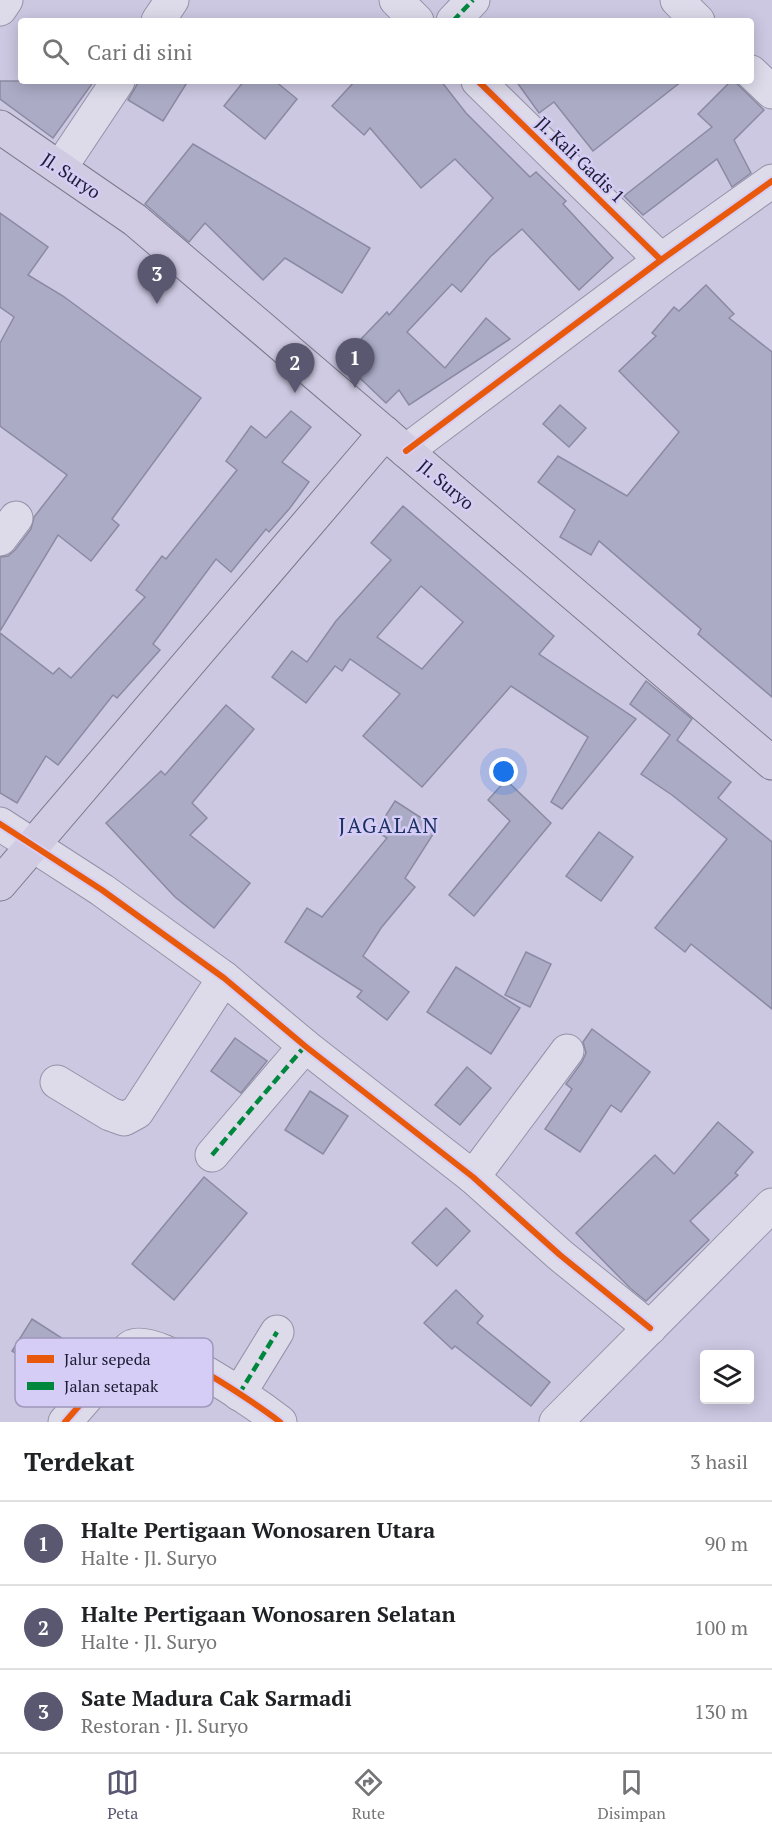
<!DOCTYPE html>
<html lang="id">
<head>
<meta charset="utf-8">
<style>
	:root { --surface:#fff; --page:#f6f6f6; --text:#202124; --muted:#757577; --line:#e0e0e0; --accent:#5a5871 }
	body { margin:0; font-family:"PT Serif",serif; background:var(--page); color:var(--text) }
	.controls { position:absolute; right:18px; bottom:18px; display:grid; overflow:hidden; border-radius:6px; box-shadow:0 3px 15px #0003 }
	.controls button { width:54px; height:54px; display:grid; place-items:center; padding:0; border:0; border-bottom:2px solid var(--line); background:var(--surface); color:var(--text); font:30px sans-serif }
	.you { position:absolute; left:504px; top:772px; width:21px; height:21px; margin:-15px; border:4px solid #fff; border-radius:50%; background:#1a73e8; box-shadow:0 0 0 9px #1a73e833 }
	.badge { display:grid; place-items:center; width:39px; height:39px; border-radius:50%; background:var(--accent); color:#fff; font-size:20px; font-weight:700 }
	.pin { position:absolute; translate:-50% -50px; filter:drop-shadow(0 2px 3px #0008) }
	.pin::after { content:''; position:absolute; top:32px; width:21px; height:18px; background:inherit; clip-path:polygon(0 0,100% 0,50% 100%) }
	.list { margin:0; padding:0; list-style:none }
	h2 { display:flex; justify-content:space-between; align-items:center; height:78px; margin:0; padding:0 24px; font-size:26px }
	h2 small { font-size:20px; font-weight:400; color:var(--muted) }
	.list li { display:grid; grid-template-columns:39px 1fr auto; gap:18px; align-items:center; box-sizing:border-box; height:84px; padding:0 24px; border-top:2px solid var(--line) }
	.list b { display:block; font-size:22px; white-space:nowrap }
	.list p { margin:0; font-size:20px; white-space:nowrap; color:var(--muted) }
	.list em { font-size:20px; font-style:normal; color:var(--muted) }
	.icon { flex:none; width:33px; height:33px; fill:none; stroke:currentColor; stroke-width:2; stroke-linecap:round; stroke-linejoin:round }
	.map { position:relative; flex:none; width:772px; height:1422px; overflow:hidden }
	.search { position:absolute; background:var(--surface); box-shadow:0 3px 15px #0003; left:18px; right:18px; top:18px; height:66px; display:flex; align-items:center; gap:15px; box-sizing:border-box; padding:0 21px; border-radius:6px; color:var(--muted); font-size:22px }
	.sheet { height:330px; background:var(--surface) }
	nav { display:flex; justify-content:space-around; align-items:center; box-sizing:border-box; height:84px; border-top:2px solid var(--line); background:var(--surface); font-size:16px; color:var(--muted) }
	nav a { display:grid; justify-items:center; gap:3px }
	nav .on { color:var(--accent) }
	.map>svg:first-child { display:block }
	.building { fill:#ababc6; stroke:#8a8aa2; stroke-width:1.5; fill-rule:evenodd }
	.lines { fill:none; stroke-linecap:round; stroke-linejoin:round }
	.minor-casing { stroke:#9492a7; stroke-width:35 }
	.major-casing { stroke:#7b798c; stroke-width:35 }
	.minor { stroke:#dddbea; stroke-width:33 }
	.major { stroke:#d0cbe2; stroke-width:33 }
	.quiet { stroke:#00873e; stroke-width:4.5; stroke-dasharray:9 4.5; stroke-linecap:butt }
	.cycleway-casing { stroke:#d5cdf5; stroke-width:10 }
	.cycleway { stroke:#e8590c; stroke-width:6 }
	.labels { text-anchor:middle; stroke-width:5; stroke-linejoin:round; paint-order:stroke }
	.street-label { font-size:18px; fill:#1c1c34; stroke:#d5cdf5 }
	.quarter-label { font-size:21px; letter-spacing:1.5px; fill:#1b3161; stroke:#d5cdf5 }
	.key { fill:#d5cdf5; stroke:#9e98bb; stroke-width:1.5 }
	.key-label { font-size:16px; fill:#1c1c34 }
</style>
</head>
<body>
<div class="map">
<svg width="772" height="1422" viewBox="0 0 772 1422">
	<rect width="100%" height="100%" fill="#cdc8e2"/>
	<g class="building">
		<polygon points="0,81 94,81 53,138 0,99"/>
		<polygon points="139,81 188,81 163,121 128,100"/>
		<polygon points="244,81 275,81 297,99 265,139 224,106"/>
		<polygon points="355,81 441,81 466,113 530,177 536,172 566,201 563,204 613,258 579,290 522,229 490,257 461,292 452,284 407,332 445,368 486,318 510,339 409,405 399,390 386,403 341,360 387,312 389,315 493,198 455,159 421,188 370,128 364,135 332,106"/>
		<polygon points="516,81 682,81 593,151 554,102 539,113"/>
		<polygon points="731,81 734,81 764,110 734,140 751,173 732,187 717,159 643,215 624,196 712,127 698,114"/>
		<polygon points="193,144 370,248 342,293 285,258 263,280 205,223 189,242 145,204"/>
		<polygon points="0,213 48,247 28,275 63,296 201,398 112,519 119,525 91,561 58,535 0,631 0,557 8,556 15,550 31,529 34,517 67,475 0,426 0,343 14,317 0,307"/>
		<polygon points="706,285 734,314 729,318 772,352 772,697 698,634 701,629 599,541 591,555 560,537 575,510 538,482 558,456 627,496 679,432 619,371 656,336 652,333 674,307 679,311"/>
		<polygon points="560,405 586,428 569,447 543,424"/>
		<polygon points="291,411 311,427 282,462 309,482 290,508 269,532 266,529 231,572 216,559 153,644 160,650 117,698 113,695 58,765 46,756 17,803 0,793 0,633 53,674 59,668 71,678 145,597 136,590 162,556 166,559 237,470 226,461 251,426 266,438"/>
		<path d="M 403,506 L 554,636 L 539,654 L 636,719 L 562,809 L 551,802 L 588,737 L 511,686 L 422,787 L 363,736 L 400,694 L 350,659 L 342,671 L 335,666 L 306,703 L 272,677 L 292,651 L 307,662 L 336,621 L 391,560 L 371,543 ZM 421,586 L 463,622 L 422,669 L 377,637 Z"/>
		<polygon points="646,681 692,719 677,740 731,782 718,798 772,842 772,1009 691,944 685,952 655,928 727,839 672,795 641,774 670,735 630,704"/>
		<polygon points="226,705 254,729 192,803 207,818 190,835 250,883 214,928 175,897 106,823 161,771 165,775"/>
		<polygon points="506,780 551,823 474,916 449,895 510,821 488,800"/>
		<polygon points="395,801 437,828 405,878 415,887 381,928 363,956 409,992 387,1020 357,997 362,991 285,942 307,908 322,917 387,838 376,831"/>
		<polygon points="599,832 633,857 601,901 566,876"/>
		<polygon points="526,952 551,964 530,1007 505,995"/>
		<polygon points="456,967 520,1008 491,1054 427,1012"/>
		<polygon points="592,1029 650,1072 621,1112 611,1105 580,1152 545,1129 572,1089 566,1084 582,1062 586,1053 583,1042"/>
		<polygon points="235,1038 267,1061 241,1093 211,1071"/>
		<polygon points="467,1067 491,1088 460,1125 435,1105"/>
		<polygon points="310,1091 348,1116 323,1154 285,1130"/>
		<polygon points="718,1122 753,1152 735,1173 738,1175 690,1221 709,1240 646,1301 630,1288 576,1233 655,1155 674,1174"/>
		<polygon points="204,1177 247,1213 174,1300 132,1264"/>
		<polygon points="446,1208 470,1231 437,1266 412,1243"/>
		<polygon points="456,1290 483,1316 477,1323 550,1382 531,1406 455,1346 452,1349 424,1323"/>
		<polygon points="32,1319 71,1344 50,1376 12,1351"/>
	</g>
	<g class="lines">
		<defs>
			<g id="minor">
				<polyline points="396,0 417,21"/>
				<polyline points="677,0 698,21"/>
				<polyline points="0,9 6,0"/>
				<polyline points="158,21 172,0"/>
				<polyline points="453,21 473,0"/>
				<polyline points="751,72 772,92"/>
				<polyline points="478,81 661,260"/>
				<polyline points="60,168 118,81"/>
				<polyline points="406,451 661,260 772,181"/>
				<polyline points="0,539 16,518"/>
				<polyline points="0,824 102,890 224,978 305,1046 473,1177 560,1255 650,1328"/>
				<polyline points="57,1082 110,1114 124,1119 137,1112 224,978"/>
				<polyline points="212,1155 305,1046"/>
				<polyline points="473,1177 567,1051"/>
				<polyline points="239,1394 277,1332"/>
				<path d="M 65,1422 L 126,1352 C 128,1350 130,1347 133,1346 C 158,1336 258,1405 280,1422"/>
				<polyline points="556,1422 772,1205"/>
			</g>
			<g id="major">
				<polyline points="0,127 135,220 772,763"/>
				<polyline points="0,884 385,433"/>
			</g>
		</defs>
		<use href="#minor" class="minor-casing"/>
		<use href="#major" class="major-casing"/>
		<use href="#minor" class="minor"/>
		<use href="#major" class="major"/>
		<g class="quiet">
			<polyline points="453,21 473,0"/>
			<polyline points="212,1155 305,1046"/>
			<polyline points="239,1394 277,1332"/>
		</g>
		<defs>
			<g id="cycleway">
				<polyline points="478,81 661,260"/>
				<polyline points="406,451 661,260 772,181"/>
				<polyline points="0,824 102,890 224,978 305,1046 473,1177 560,1255 650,1328"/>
				<path d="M 65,1422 L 126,1352 C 128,1350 130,1347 133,1346 C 158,1336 258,1405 280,1422"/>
			</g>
		</defs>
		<use href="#cycleway" class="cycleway-casing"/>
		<use href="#cycleway" class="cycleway"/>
	</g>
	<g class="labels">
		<g class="street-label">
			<text transform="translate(580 160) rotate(44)" y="6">Jl. Kali Gadis 1</text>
			<text transform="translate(71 176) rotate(34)" y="6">Jl. Suryo</text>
			<text transform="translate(446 485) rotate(40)" y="6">Jl. Suryo</text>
		</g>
		<g class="quarter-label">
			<text x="389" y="833">JAGALAN</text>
		</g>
	</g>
	<rect x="15" y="1338" width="198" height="69" rx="9" class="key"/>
	<rect x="27" y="1355" width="27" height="8" fill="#e8590c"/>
	<rect x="27" y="1382" width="27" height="8" fill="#00873e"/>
	<g class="key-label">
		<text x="64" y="1365">Jalur sepeda</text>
		<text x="64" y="1392">Jalan setapak</text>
	</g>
</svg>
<div class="controls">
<button><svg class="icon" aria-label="layers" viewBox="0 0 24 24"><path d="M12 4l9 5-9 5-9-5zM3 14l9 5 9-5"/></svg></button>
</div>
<div class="you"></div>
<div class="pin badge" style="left:355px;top:388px">1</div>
<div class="pin badge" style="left:295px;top:393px">2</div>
<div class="pin badge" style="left:157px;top:304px">3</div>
<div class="search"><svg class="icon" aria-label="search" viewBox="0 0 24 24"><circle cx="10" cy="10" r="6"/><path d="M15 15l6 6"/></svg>Cari di sini</div>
</div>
<section class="sheet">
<h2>Terdekat<small>3 hasil</small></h2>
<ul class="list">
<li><span class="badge">1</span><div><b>Halte Pertigaan Wonosaren Utara</b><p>Halte · Jl. Suryo</p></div><em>90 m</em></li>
<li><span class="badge">2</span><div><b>Halte Pertigaan Wonosaren Selatan</b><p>Halte · Jl. Suryo</p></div><em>100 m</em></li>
<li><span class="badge">3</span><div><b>Sate Madura Cak Sarmadi</b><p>Restoran · Jl. Suryo</p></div><em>130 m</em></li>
</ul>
</section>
<nav>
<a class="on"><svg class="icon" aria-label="map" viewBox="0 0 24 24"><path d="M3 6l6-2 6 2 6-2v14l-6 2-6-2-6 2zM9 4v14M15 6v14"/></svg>Peta</a>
<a><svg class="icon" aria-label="directions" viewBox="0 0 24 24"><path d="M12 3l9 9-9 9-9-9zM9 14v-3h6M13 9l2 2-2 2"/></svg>Rute</a>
<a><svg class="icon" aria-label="saved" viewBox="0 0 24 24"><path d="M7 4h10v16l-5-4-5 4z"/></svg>Disimpan</a>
</nav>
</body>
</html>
